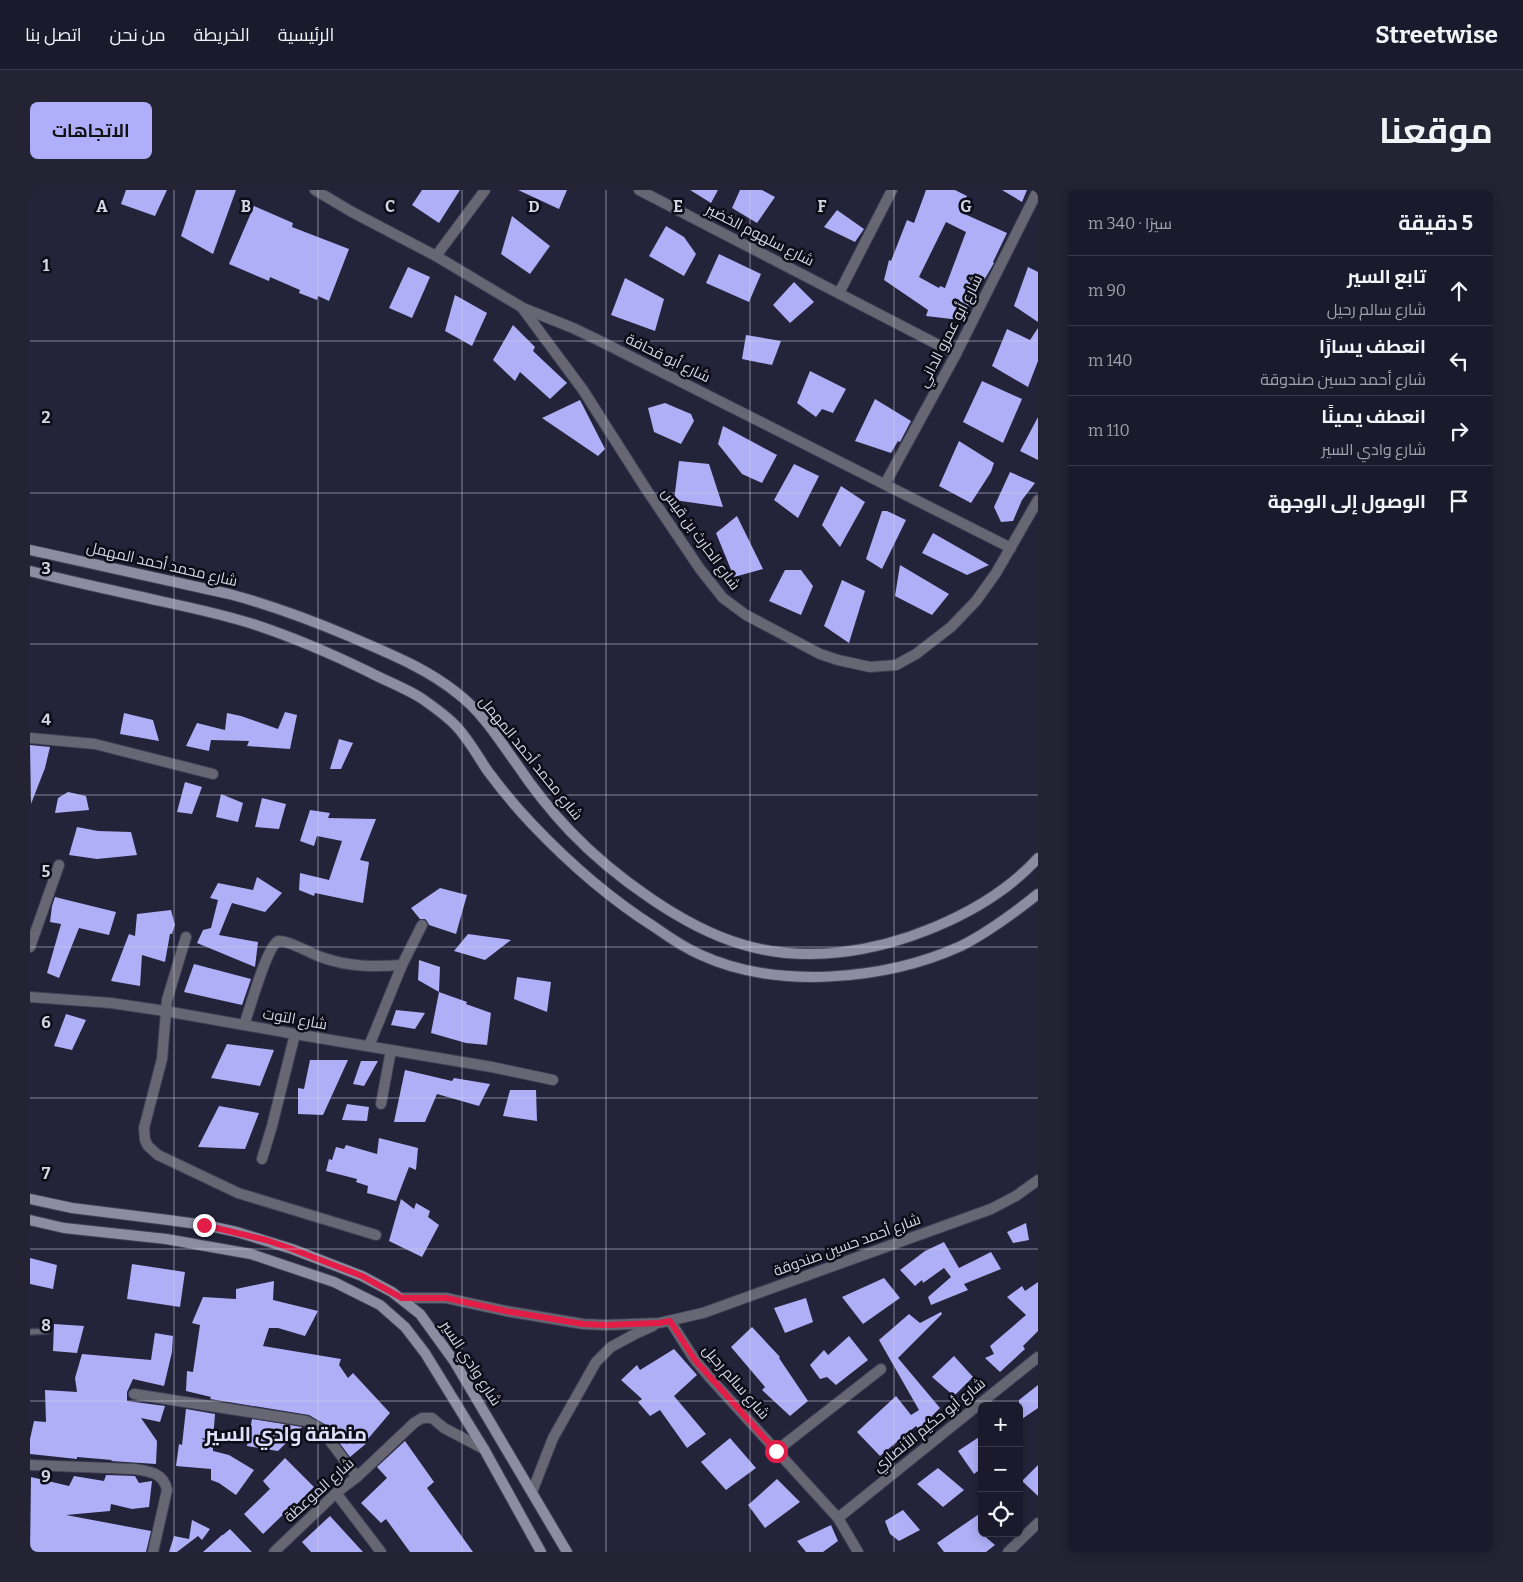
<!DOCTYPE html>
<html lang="ar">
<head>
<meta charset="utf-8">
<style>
	:root { --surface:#1a1a2c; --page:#232334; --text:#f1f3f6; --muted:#9fa1a9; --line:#383848; --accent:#aeaefb }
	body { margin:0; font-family:Bitter,Cairo,serif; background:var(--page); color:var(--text); direction:rtl }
	.controls { position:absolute; right:15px; bottom:15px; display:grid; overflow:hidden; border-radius:8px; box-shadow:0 2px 12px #0003 }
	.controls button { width:45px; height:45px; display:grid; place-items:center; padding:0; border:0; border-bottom:1px solid var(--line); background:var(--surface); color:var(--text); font:25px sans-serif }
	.stop { position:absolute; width:15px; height:15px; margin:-11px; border:4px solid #e11d48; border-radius:50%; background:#fff }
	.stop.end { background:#e11d48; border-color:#fff; box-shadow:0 1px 5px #0008 }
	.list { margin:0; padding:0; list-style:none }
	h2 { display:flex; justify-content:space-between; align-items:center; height:65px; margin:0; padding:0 20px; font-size:21px }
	h2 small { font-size:16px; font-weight:400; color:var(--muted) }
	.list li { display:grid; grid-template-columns:32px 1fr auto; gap:15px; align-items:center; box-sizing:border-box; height:70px; padding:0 20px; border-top:1px solid var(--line) }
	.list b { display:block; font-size:19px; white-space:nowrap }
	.list p { margin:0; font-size:16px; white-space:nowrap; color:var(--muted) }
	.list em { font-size:16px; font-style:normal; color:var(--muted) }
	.icon { flex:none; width:28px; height:28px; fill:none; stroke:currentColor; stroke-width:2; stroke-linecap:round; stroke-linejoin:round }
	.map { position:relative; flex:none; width:1008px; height:1362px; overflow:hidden; direction:ltr; border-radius:8px }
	header { display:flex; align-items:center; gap:30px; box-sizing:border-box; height:70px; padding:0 25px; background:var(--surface); border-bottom:1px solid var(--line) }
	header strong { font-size:24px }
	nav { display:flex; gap:28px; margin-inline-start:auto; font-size:18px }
	.intro { display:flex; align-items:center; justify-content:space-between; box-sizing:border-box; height:120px; padding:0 30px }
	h1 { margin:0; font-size:35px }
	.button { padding:12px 22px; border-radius:8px; background:var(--accent); color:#111; font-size:18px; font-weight:700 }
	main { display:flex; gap:30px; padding:0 30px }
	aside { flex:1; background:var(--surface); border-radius:8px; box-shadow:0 2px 12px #0003 }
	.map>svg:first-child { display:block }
	.building { fill:#aeaff7; fill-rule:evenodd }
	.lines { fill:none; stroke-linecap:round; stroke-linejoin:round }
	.service-casing { stroke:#3f4055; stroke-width:8 }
	.minor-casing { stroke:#3f4055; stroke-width:12 }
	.secondary-casing { stroke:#3f4055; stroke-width:12 }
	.service { stroke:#676774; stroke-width:5 }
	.minor { stroke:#676774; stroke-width:10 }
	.secondary { stroke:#8c8da0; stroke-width:10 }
	.route { stroke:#e11d48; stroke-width:6 }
	.grid { fill:none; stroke:#d5d6e5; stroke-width:1; stroke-opacity:0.55 }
	.labels { text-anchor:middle; stroke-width:5; stroke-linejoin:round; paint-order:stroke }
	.street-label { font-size:15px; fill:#d5d6e5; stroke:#0d0d18 }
	.district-label { font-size:20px; font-weight:bold; fill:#dfe0fa; stroke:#0d0d18 }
	.grid-label { font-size:16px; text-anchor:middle; font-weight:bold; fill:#d5d6e5; stroke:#0d0d18; stroke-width:5; stroke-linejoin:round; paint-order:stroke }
</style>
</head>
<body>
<header>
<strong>Streetwise</strong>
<nav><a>الرئيسية</a><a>الخريطة</a><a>من نحن</a><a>اتصل بنا</a></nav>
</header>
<div class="intro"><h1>موقعنا</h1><a class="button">الاتجاهات</a></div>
<main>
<aside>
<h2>5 دقيقة<small>سيرًا · 340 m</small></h2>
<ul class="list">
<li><svg class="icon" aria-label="ahead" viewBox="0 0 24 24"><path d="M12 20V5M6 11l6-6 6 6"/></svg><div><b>تابع السير</b><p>شارع سالم رحيل</p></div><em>90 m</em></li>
<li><svg class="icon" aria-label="left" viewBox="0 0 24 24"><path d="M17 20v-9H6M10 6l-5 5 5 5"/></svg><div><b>انعطف يسارًا</b><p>شارع أحمد حسين صندوقة</p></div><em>140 m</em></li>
<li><svg class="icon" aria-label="right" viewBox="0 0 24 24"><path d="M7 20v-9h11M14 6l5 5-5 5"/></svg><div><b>انعطف يمينًا</b><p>شارع وادي السير</p></div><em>110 m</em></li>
<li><svg class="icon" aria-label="arrive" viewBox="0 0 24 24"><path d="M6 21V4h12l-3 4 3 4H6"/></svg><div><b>الوصول إلى الوجهة</b></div></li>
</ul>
</aside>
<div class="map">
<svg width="1008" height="1362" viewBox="0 0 1008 1362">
	<rect width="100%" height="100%" fill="#23233a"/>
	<g class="building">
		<polygon points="96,0 137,0 125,26 91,14"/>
		<polygon points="166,0 206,0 183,64 151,46"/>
		<polygon points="392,0 430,0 409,33 382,15"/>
		<polygon points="488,0 537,0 529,19"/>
		<polygon points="660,0 688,0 681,13"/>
		<polygon points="710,0 732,0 745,7 727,33 702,18"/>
		<path d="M 896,0 L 925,0 L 937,6 L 930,22 L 977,43 L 963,72 L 964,73 L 941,113 L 942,114 L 930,130 L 896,126 L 898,120 L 854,90 L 859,70 L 861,71 L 877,30 L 884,33 ZM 916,32 L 936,42 L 915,98 L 910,96 L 909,98 L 889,87 Z"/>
		<polygon points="972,0 997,0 992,12"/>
		<polygon points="224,16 263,33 262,37 319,59 299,111 288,106 287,110 269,103 270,100 240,87 239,91 199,74"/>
		<polygon points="807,20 834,39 825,52 794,37"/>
		<polygon points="482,26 520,56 500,84 471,64"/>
		<polygon points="636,36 654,47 666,64 654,86 619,66"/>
		<polygon points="689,64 731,84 719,112 676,93"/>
		<polygon points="378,77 400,87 382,128 359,118"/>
		<polygon points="998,77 1008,82 1008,132 984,116"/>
		<polygon points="595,88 634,109 625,141 581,125"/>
		<polygon points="764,92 784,112 760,133 743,115"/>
		<polygon points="425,105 457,123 442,156 415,141"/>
		<polygon points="483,135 505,157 503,161 537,193 520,209 490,182 485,191 463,170"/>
		<polygon points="1008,138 1008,171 998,197 962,176 977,139 1000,150"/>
		<polygon points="716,145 751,151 742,175 712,169"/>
		<polygon points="780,181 816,199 803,223 792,219 786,227 767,213"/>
		<polygon points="952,191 992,209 973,253 933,232"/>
		<polygon points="845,209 881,231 870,252 868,251 861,263 825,251"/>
		<polygon points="550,210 575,259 568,266 512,228"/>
		<polygon points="635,213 661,224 664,231 651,254 624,242 618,218"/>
		<polygon points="1008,227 1008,270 990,261"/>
		<polygon points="693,236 747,265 732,293 712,284 688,254"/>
		<polygon points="929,251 964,273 961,282 941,313 909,296"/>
		<polygon points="649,271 679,274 693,317 644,310"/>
		<polygon points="764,274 789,286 768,328 744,310"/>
		<polygon points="980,282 1005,293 992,310 983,331 971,332 964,317"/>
		<polygon points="811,296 835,312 810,357 792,335"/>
		<polygon points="852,321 857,321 876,330 852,379 836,369"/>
		<polygon points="707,326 733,379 704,387 686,343"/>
		<polygon points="903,343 959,375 937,385 892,363"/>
		<polygon points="870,375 919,404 902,425 865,406"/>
		<polygon points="755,380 771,380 783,396 771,425 739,411"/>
		<polygon points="812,390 835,401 819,453 794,436"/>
		<polygon points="255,522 267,525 260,559 217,556 219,551 181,550 179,561 156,556 167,533 195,540 197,523 211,526 248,539"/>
		<polygon points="94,523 123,530 129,551 90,544"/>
		<polygon points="309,549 323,553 311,579 300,579"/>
		<polygon points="0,555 20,557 15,578 1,614"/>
		<polygon points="155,592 172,597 162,624 147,622"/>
		<polygon points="38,602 56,606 59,620 25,623 28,608"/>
		<polygon points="191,604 213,613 208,632 186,627"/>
		<polygon points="232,608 256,614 249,639 225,637"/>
		<polygon points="280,620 300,623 298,628 346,629 330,670 339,672 333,713 285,703 284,706 269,700 270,683 299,690 312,651 287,646 284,656 270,651"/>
		<polygon points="47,637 68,641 101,642 107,665 67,669 39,665"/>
		<polygon points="227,687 252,703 235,722 202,713 189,745 228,752 225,777 167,753 173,740 181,738 188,710 180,708 188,693 223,700"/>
		<polygon points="410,698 437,705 426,744 399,735 397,731 395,729 390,729 381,718"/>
		<polygon points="25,707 86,722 79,745 49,738 29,788 17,783 31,734 20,732 22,716"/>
		<polygon points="141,720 145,735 142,744 140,744 135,772 112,765 110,796 81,791 99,744 105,746 107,724"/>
		<polygon points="438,744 481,750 455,770 424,761"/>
		<polygon points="389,770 410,777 409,802 388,790"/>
		<polygon points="164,774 221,789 212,815 154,802"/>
		<polygon points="487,787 521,792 517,822 484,809"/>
		<polygon points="409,802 437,812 436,814 461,823 457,855 436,853 401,843"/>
		<polygon points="366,820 395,823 385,839 361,835"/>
		<polygon points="36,824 56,830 42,860 24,856"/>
		<polygon points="197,854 244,860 230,896 181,888"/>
		<polygon points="280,870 318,870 293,925 268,924 268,898 274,899"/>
		<polygon points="331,871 348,871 334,896 323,894"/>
		<polygon points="375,880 422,891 424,888 460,894 449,916 407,904 395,932 364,932"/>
		<polygon points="480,900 506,900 507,931 473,926"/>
		<polygon points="317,914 339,917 337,931 312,930"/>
		<polygon points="189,916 229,923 215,959 168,957"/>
		<polygon points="349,948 388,958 386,980 379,977 366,1011 337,1003 338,996 326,992 327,989 296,981 299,969 302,970 306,957 314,959 316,955 347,964"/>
		<polygon points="371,1009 384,1019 386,1013 400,1021 398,1027 409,1035 392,1067 359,1051"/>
		<polygon points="996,1033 999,1050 983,1053 977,1042"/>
		<polygon points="914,1052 929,1078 961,1062 971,1079 934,1094 938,1100 901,1115 898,1107 921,1087 914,1078 893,1093 892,1090 885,1096 870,1080 895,1061"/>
		<polygon points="0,1068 27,1075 23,1099 0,1094"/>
		<polygon points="102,1074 155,1082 150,1117 97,1109"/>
		<polygon points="854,1088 870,1108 833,1134 812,1107"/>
		<polygon points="244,1091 243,1110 288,1121 275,1146 248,1138 239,1138 233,1156 311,1169 309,1175 318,1188 323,1183 360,1223 337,1250 338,1252 320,1267 296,1235 279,1225 180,1209 181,1207 156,1201 157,1181 163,1182 170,1135 162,1133 173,1107 206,1109 206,1099"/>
		<polygon points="1008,1092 1008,1141 993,1156 995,1159 970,1182 955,1168 964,1164 960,1156 996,1125 977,1107 992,1096 995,1101"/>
		<polygon points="776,1108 783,1132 755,1143 744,1118"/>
		<polygon points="911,1122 912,1124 868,1168 910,1218 889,1239 886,1236 850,1266 827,1242 866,1206 881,1225 889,1220 849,1150 879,1124 890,1133"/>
		<polygon points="24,1134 54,1136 47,1163 23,1161"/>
		<polygon points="722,1137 750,1167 749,1168 778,1211 760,1226 732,1200 735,1197 701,1157"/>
		<polygon points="125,1143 143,1146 142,1162 134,1196 103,1189 97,1202 97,1211 135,1216 130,1232 111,1228 127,1251 126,1274 81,1271 82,1270 47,1267 47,1269 0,1264 0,1249 4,1231 16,1232 15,1200 47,1202 45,1188 52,1164 121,1170"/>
		<polygon points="819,1146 838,1170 806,1195 797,1187 790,1189 780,1175 794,1160 798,1165"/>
		<polygon points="644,1159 667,1185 644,1206 676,1244 657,1258 630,1220 620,1226 608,1212 612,1209 591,1190 607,1175 610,1180"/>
		<polygon points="924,1166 943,1187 924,1206 902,1187"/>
		<polygon points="1008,1195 1008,1218 989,1231 989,1210"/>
		<polygon points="156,1219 185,1224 183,1250 171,1248 183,1256 183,1261 199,1265 224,1280 206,1305 189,1293 181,1290 181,1279 146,1276 149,1254 152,1255"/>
		<polygon points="222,1229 272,1237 248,1261 217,1256"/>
		<polygon points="952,1245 952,1278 944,1284 928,1261"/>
		<polygon points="700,1248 726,1278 696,1300 671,1272"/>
		<polygon points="375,1251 404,1292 397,1298 443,1362 380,1362 356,1329 351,1333 331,1313 357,1288 347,1277"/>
		<polygon points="255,1268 284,1297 261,1320 260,1318 233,1344 214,1324 240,1299 233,1291"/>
		<polygon points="1008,1275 1008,1306 992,1291"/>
		<polygon points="908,1278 934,1300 913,1317 887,1294"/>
		<polygon points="76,1285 105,1286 109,1293 122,1291 119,1317 102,1319 81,1314 80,1321 36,1325 121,1341 116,1362 0,1362 1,1287 39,1296 44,1286 74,1291"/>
		<polygon points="747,1289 770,1312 735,1338 718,1315"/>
		<polygon points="873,1320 890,1340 869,1351 860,1344 855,1331"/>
		<polygon points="952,1322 952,1344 965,1355 956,1362 914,1362 907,1353"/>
		<polygon points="300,1326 333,1362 281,1362 272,1352"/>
		<polygon points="162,1330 180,1339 172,1350 168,1346 147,1362 139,1362 144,1346 159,1349"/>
		<polygon points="801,1335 808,1351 793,1362 776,1362 767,1351"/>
		<polygon points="200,1339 222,1362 173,1362 192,1345 193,1345"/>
	</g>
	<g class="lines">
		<defs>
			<polyline id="service" points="0,1142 16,1141"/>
			<g id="minor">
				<polyline points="285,0 322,22 406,66 493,118 543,138 566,149 981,358"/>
				<polyline points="609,0 926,164"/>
				<polyline points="406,66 455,0"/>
				<polyline points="809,103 862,0"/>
				<polyline points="493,119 553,200 616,299 670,379 693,408 716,425 790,464 808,470 840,477 866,475 886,464 921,437 946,411 966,383 1008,310"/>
				<polyline points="855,294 926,164 1008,0"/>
				<polyline points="0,548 65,554 183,584"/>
				<polyline points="156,747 137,810 132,869 114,938 115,950 118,956 128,965 208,1003 346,1045"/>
				<polyline points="0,757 29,675"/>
				<polyline points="0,807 81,813 135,821 265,844 462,877 523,890"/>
				<path d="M 214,835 C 220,819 236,758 248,751 C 261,751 279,763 291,767 C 318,777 344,777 372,775"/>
				<polyline points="339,856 372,775 392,735"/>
				<polyline points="351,914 361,860"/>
				<polyline points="232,969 242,936 265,844"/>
				<polyline points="372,1108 416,1108 476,1121 553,1134 576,1135 629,1133 673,1123 961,1019 986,1006 1008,990"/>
				<polyline points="640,1131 665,1170 680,1188 808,1328 828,1362"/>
				<polyline points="104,1204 276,1231 291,1239 327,1287"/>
				<polyline points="746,1261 851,1179"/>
				<path d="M 0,1275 L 104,1279 C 119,1281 134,1283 137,1300 L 123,1362"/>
				<polyline points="502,1302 523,1248 566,1172 581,1157 605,1144 623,1136"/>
				<polyline points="306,1303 351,1362"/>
				<polyline points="808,1328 1008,1167"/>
				<polyline points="244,1362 306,1303 327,1287 384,1233 392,1228 402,1228 414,1238 454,1259"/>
				<polyline points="978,1362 1008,1333"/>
			</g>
			<g id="secondary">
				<path d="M 0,360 L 199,404 C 241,415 281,430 321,447 C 358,463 396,478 427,503 C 452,522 468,548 486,573 C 502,597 520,620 540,641 C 582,685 653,737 711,754 C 775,774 845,762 905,737 C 943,721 980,699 1008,668"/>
				<path d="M 0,381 C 43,392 87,401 130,411 C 163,418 195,425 226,435 C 265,448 302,464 339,482 C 356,491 375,498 391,508 C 404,517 417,526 427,537 C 439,550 447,565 457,580 C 471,599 486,617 502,634 C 539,673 580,709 626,738 C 640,748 655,758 671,765 C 747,800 856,790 931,756 C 959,742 984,723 1008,704"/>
				<polyline points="0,1009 42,1018 138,1030 175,1035 207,1042 262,1059 332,1086 362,1102 390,1124 424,1171 537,1362"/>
				<polyline points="0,1030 34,1038 136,1049 221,1064 304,1092 350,1115 375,1137 395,1163 454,1259 511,1362"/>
			</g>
		</defs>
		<use href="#service" class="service-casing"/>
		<use href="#minor" class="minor-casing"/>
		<use href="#secondary" class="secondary-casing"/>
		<use href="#service" class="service"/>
		<use href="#minor" class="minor"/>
		<use href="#secondary" class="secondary"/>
	</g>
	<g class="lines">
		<polyline class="route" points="174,1035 236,1050 262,1059 332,1086 372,1108 416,1108 476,1121 553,1134 576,1135 629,1133 640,1131 665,1170 746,1261"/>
	</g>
	<path class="grid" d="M 144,0 L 144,1362M 288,0 L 288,1362M 432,0 L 432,1362M 576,0 L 576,1362M 720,0 L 720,1362M 864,0 L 864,1362M 0,151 L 1008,151M 0,303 L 1008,303M 0,454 L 1008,454M 0,605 L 1008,605M 0,757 L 1008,757M 0,908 L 1008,908M 0,1059 L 1008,1059M 0,1211 L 1008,1211"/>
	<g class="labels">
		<g class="street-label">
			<text transform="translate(730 45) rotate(27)" y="5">شارع سلهوم الخضير</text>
			<text transform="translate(920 141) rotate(-63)" y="5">شارع أبو عمرو الداني</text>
			<text transform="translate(638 168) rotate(26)" y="5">شارع أبو قحافة</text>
			<text transform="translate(671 349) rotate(54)" y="5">شارع الحارث بن قيس</text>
			<text transform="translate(132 374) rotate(13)" y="5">شارع محمد أحمد المهمل</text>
			<text transform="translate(501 568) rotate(51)" y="5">شارع محمد أحمد المهمل</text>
			<text transform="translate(265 829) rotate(10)" y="5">شارع التوت</text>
			<text transform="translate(817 1055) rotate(-20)" y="5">شارع أحمد حسين صندوقة</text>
			<text transform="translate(441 1173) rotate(57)" y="5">شارع وادي السير</text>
			<text transform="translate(706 1192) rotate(49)" y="5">شارع سالم رحيل</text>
			<text transform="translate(899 1235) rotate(-39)" y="5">شارع أبو حكيم الأنصاري</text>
			<text transform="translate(289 1300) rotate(-42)" y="5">شارع الموعظة</text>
		</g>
		<g class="district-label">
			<text x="256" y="1251">منطقة وادي السير</text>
		</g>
	</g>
	<g class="grid-label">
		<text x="72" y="22">A</text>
		<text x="216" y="22">B</text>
		<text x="360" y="22">C</text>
		<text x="504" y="22">D</text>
		<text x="648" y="22">E</text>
		<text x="792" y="22">F</text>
		<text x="936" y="22">G</text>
		<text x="16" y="81">1</text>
		<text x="16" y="233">2</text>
		<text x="16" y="384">3</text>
		<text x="16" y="535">4</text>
		<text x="16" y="687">5</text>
		<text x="16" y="838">6</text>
		<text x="16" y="989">7</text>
		<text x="16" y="1141">8</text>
		<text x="16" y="1292">9</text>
	</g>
</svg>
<div class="controls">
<button>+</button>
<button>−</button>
<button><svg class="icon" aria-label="locate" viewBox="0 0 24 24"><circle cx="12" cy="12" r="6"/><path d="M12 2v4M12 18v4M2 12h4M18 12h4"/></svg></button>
</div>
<div class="stop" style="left:746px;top:1261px"></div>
<div class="stop end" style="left:174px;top:1035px"></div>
</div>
</main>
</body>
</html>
